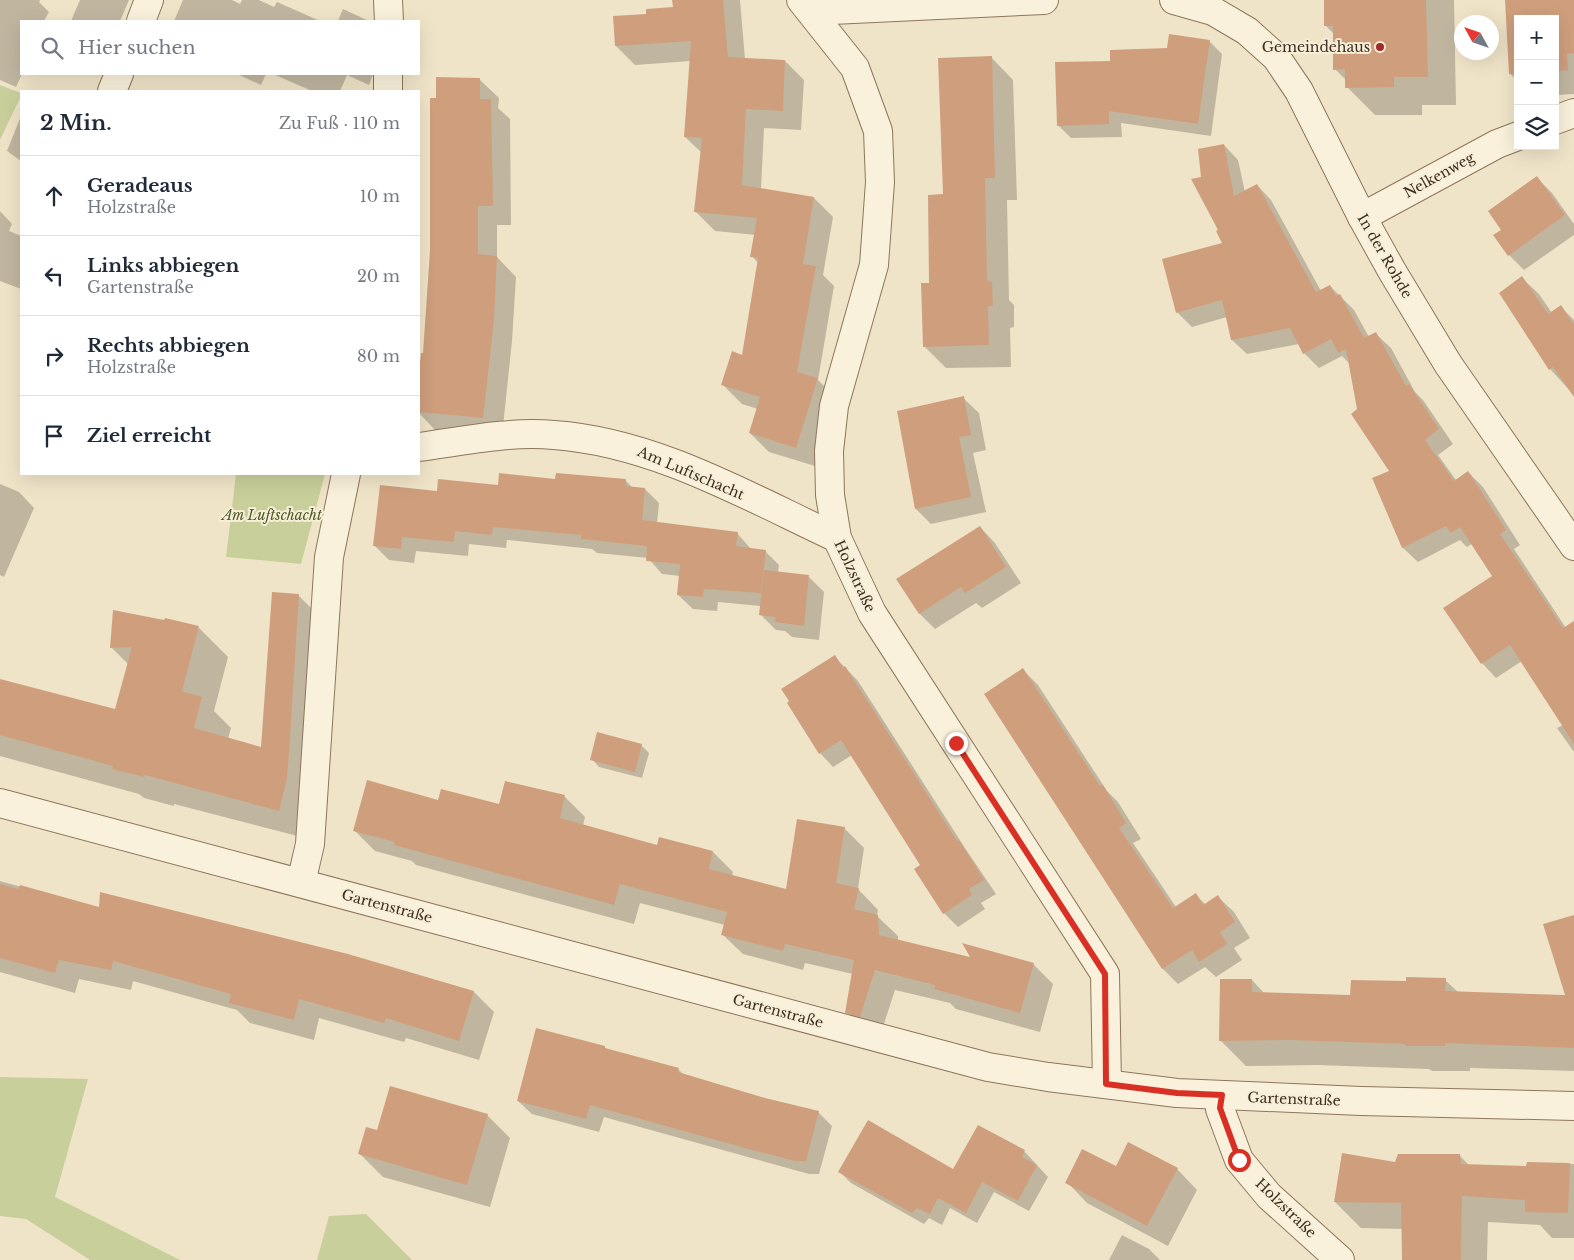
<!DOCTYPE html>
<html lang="de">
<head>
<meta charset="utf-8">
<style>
	:root { --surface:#fff; --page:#f6f6f7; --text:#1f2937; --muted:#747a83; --line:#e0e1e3 }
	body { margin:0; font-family:"Libre Baskerville",serif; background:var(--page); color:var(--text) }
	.controls { position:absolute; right:15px; top:15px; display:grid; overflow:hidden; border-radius:0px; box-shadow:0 5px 20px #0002 }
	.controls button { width:45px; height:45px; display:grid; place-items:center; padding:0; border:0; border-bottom:1px solid var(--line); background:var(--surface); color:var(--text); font:25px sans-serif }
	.compass { position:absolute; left:1454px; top:15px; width:45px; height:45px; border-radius:50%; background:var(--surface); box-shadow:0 5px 20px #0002; rotate:310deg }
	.stop { position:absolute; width:15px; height:15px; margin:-11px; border:4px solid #d93025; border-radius:50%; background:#fff }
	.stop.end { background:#d93025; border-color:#fff; box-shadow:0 1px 5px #0008 }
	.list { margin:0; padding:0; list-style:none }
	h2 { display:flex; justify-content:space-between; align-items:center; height:65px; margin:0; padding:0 20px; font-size:21px }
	h2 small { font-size:16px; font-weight:400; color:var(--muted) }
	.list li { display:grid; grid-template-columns:32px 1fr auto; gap:15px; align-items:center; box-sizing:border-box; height:80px; padding:0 20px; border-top:1px solid var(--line) }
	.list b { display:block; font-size:19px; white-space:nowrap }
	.list p { margin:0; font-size:16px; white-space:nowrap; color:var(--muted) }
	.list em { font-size:16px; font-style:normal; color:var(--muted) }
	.icon { flex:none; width:28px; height:28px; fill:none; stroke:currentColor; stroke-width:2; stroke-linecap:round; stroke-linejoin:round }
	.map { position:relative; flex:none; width:1574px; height:1260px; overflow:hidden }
	.search { position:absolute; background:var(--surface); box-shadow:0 5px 20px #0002; left:20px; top:20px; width:400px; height:55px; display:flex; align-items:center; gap:12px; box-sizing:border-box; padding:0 18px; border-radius:0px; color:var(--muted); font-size:19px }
	.panel { position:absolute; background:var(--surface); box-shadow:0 5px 20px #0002; left:20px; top:90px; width:400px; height:385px; border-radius:0px }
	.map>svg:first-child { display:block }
	.green { fill:#c9cf9b }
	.shadow { fill:#0003 }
	.building { fill:#cf9f7d }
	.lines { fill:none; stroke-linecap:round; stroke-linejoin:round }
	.minor-casing { stroke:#8d765c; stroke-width:30 }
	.minor { stroke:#faf1dc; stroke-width:28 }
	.route { stroke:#d93025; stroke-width:6 }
	.poi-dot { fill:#9e2a2b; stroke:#f7eed8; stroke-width:2 }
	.labels { text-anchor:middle; stroke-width:4; stroke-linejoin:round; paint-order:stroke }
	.poi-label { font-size:14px; fill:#3d2e20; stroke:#f7eed8; text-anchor:end }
	.street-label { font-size:14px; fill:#3d2e20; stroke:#f7eed8 }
	.park-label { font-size:14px; font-style:italic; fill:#4d5a26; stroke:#f7eed8 }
</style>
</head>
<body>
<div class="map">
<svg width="1574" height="1260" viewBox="0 0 1574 1260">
	<rect width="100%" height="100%" fill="#f0e4c8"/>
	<g class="green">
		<polygon points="0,85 21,93 21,96 0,140"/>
		<polygon points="236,474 325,474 301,564 226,557"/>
		<polygon points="0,1077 88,1079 55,1197 180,1260 90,1260 26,1219 0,1216"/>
		<polygon points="366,1214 412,1260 317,1260 329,1216"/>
	</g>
	<g class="shadow">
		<polygon points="0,0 40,0 39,2 49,12 44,21 21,21 22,74 16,87 0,80"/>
		<polygon points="80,0 129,0 120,21 71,21"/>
		<polygon points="183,0 232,0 240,4 242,0 259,0 274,7 277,2 320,21 174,21"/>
		<polygon points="673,0 740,0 745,59 785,61 804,80 801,130 764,128 761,189 814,198 833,217 823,275 834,286 818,380 837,399 815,466 769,452 750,433 758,409 742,404 723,385 743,356 758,263 752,256 756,235 715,231 696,212 702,153 685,137 691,61 635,65 616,46 648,15 674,8"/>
		<polygon points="1325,0 1454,0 1456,105 1422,105 1422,115 1375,115 1347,87 1347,81 1335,69 1334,34 1325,25"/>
		<polygon points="1506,0 1574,0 1574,94 1555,95 1555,19 1518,19 1518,81 1510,74"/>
		<polygon points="343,9 369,21 338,21"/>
		<polygon points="1209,41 1222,54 1211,136 1121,123 1122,137 1071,138 1058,125 1111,62"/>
		<polygon points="991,57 1013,80 1017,200 1007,200 1009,300 1014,305 1014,327 1010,328 1011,367 946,368 924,346 931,284 944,195"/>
		<polygon points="237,74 266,74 261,85"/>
		<polygon points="273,74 373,74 369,85 347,75 340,91 312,91"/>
		<polygon points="479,79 499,98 498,108 510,119 511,225 497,225 497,257 516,277 512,341 502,436 435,430 419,413 419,385 422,354 425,354 432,251 437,99"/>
		<polygon points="21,116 21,161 7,151"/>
		<polygon points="1224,145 1238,160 1245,192 1257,185 1271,200 1321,291 1330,286 1354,310 1369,337 1376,334 1391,348 1415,392 1423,400 1453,444 1438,455 1456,480 1468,472 1483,487 1520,545 1514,549 1566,628 1574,632 1574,752 1557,728 1563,725 1522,661 1496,678 1482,663 1494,576 1473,543 1467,547 1460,540 1418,562 1403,548 1374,479 1391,471 1359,410 1349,363 1342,356 1319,368 1304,353 1299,344 1247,354 1232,340 1227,317 1192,327 1177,312 1224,244 1203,178"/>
		<polygon points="1537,178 1552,193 1574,224 1574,235 1524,270 1509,255 1503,230"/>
		<polygon points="0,211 12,224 9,231 21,236 21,289 0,281"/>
		<polygon points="1522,278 1539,294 1552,313 1561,307 1574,320 1574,395 1550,369"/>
		<polygon points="963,398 979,413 986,450 973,453 986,512 931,524 916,509"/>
		<polygon points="556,480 625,480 633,488 645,489 659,503 657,523 737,533 751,549 765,551 779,565 778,573 808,576 824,592 819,640 792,637 785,631 776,630 760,614 761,606 718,602 717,611 693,609 678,595 680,576 662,574 648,558 597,553 592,549 507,540 506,548 469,544 468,556 416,551 414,563 389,560 375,546 438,492"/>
		<polygon points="0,484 19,492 34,508 4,577 0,575"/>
		<polygon points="980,527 995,543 1021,583 982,608 976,603 935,629 920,614 898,579"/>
		<polygon points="298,595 328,625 309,839 174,804 174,806 144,798 139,794 0,756 0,688 116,711 128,664 111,647 199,628 228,657 214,711 231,728 228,739 262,748"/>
		<polygon points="835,657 858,681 965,848 996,894 981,903 985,909 958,927 944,913 916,869 922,865 852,755 833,767 820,753"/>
		<polygon points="1023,670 1038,685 1107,791 1118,802 1141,839 1133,843 1176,907 1196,895 1206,905 1218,897 1234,912 1250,938 1234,948 1242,960 1216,977 1205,967 1178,984 1163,969 985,694"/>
		<polygon points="641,745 649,753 642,778 599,767 592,759"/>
		<polygon points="565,797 585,817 583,826 658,846 713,852 733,872 732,876 787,891 844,828 864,848 858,889 878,910 877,916 898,936 898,941 973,959 1033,964 1053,984 1040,1032 956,1009 950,1003 895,990 880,1036 867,1033 847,1012 853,974 805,963 803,970 743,954 722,934 725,925 640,903 634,924 416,865 412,861 375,851 355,831 439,801 500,806"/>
		<polygon points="0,881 101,909 474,992 494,1012 479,1060 406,1038 404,1042 319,1018 314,1040 250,1023 237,1010 133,981 131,990 79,979 75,993 0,972"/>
		<polygon points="1252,980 1265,994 1352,996 1407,983 1445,980 1458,992 1567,997 1574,987 1574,1071 1470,1068 1470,1071 1432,1071 1429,1069 1317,1065 1246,1066 1220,1040"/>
		<polygon points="604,1047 608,1050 679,1070 684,1075 765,1099 818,1112 832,1126 819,1174 809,1174 604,1117 599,1132 532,1114 518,1101"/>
		<polygon points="487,1115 510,1138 490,1207 383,1177 360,1154 377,1132"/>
		<polygon points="1024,1151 1048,1177 1029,1211 994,1192 977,1223 950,1208 942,1225 929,1218 924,1224 851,1183 840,1172 954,1171"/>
		<polygon points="1459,1155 1469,1165 1528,1167 1528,1163 1574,1164 1574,1238 1552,1238 1540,1225 1488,1222 1487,1260 1404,1260 1403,1229 1361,1228 1335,1202 1396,1163"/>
		<polygon points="1116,1168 1177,1169 1197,1190 1168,1246 1087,1203 1067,1182"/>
		<polygon points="1122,1235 1149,1249 1160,1260 1109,1260"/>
	</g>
	<g class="building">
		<polygon points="672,0 723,0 728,57 785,60 783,111 746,109 742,185 814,197 803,264 816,266 797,372 818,378 796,448 749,433 760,397 721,385 732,351 742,355 758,258 750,257 757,218 694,212 702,138 684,137 691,41 615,46 613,16 646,14 646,9 673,7"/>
		<polygon points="1324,0 1426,0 1428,77 1394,77 1394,87 1345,88 1345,69 1333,70 1333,26 1324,26"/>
		<polygon points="1505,0 1574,0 1574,53 1567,54 1568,70 1555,71 1555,19 1518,19 1518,74 1509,74"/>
		<polygon points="1169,34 1210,40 1198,124 1109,111 1109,124 1057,126 1055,62 1110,61 1110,50 1167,48"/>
		<polygon points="992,56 995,178 985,178 987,281 992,282 993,306 988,306 989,345 923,347 921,283 929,283 928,195 943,194 938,58"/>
		<polygon points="436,77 480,78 480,99 491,99 493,206 478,206 478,254 497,256 494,321 483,418 419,412 419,373 421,353 423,353 430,251 430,98 436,98"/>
		<polygon points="1224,144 1234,196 1257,184 1316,292 1330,285 1336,296 1340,294 1364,338 1376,332 1406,386 1409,384 1439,429 1425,440 1454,481 1468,471 1506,530 1500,534 1563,628 1574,621 1574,744 1510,645 1481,664 1443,608 1492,576 1460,527 1451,533 1446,526 1402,548 1372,478 1389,471 1351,414 1357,409 1346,349 1338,353 1331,339 1303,354 1290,328 1231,340 1222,300 1176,313 1162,259 1222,243 1216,231 1218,230 1191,179 1201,177 1198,149"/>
		<polygon points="1537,176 1565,215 1508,256 1493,235 1501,230 1488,211"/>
		<polygon points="1522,276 1548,314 1561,305 1574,325 1574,397 1553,367 1549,370 1499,293"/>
		<polygon points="964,396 971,435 959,437 971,497 915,509 897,411"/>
		<polygon points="499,473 555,479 556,473 626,479 626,486 645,488 642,520 738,532 736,546 766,550 761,593 704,589 703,597 677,595 680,564 646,561 647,546 581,539 581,535 493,527 492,535 455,531 454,542 402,537 401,549 373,546 380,485 437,491 438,479 498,485"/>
		<polygon points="980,526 1006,567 965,593 961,587 919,614 896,579"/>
		<polygon points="764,570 809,575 804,626 775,622 775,617 759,615"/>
		<polygon points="272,592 299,594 289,753 287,778 279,811 145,775 144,777 112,769 113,766 0,735 0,679 115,709 132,647 110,648 113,610 164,620 165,618 199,626 182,691 202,697 194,728 261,747"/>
		<polygon points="835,655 843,668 845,666 957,841 959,840 984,880 969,889 972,895 943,914 914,869 920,865 841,740 819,754 787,703 789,701 781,689"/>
		<polygon points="1023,668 1100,786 1103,785 1126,823 1119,828 1173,908 1196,893 1203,905 1218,895 1235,922 1220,932 1227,944 1199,962 1192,950 1162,969 984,694"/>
		<polygon points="597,732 642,744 635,772 590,760"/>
		<polygon points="367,780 438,800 441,789 499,804 505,781 565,795 560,818 657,845 659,837 713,851 709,869 786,889 797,819 845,827 836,883 859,888 854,909 878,915 879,935 970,957 962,943 1034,963 1020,1013 934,989 935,985 875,970 860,1017 845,1013 854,960 785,944 783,951 721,935 727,912 620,884 614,905 394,845 395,842 353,831"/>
		<polygon points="0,884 18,889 20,885 99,907 100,892 348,954 474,991 459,1041 386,1018 384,1023 299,999 294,1020 229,1003 231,994 113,961 111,970 59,960 55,973 0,958"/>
		<polygon points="1574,915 1574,1048 1445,1043 1445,1046 1405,1046 1405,1044 1291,1040 1219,1041 1220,979 1252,979 1252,992 1350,995 1351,980 1406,981 1406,977 1446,978 1445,991 1565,995 1543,924"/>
		<polygon points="536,1028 605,1046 605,1048 679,1068 678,1072 765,1098 819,1111 806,1161 795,1161 752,1150 590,1105 586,1119 517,1101"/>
		<polygon points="390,1086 488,1114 467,1185 358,1154 366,1127 377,1130"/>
		<polygon points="868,1120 953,1169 978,1125 1025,1150 1022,1157 1037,1165 1018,1201 982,1182 966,1213 938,1198 930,1214 917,1208 912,1213 838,1172"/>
		<polygon points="1128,1142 1178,1168 1147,1226 1065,1183 1082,1149 1116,1166"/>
		<polygon points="1342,1153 1395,1162 1398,1154 1460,1154 1461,1164 1526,1166 1527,1162 1570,1163 1568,1213 1525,1212 1525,1200 1462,1196 1461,1260 1402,1260 1401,1203 1334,1202"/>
	</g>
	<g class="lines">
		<defs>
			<g id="minor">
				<polyline points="388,0 389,21"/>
				<polyline points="801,0 855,68 878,131 880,182 874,265 834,406 829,451 830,495 837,538 872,613 1105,974 1107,1084"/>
				<polyline points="1174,0 1213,11 1247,31 1276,57 1299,91 1362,217 1392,271 1448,364 1574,546"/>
				<polyline points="811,11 1044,0"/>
				<polyline points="141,21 149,0"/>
				<polyline points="112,91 119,74"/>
				<polyline points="388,91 388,74"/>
				<polyline points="1555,120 1574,113"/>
				<polyline points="1362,217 1497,144 1518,136"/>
				<path d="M 419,447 C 463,441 509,431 554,435 C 654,442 747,496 837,538"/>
				<polyline points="0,803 988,1067 1048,1077 1177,1093 1361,1101 1574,1106"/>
				<polyline points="301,883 310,844 329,557 346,474"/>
				<polyline points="1222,1095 1220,1109 1239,1160 1269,1196 1340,1260"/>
			</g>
		</defs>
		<use href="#minor" class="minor-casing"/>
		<use href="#minor" class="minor"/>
	</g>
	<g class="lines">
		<polyline class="route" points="956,743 1105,974 1106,1084 1177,1093 1222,1095 1220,1108 1239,1160"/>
	</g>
	<circle class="poi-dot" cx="1380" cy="47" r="5"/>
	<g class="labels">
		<g class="poi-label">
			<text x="1370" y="52">Gemeindehaus</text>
		</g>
		<g class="street-label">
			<text transform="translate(1439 175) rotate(-29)" y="5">Nelkenweg</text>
			<text transform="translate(1385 256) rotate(60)" y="5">In der Rohde</text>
			<text transform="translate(691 473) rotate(23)" y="5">Am Luftschacht</text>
			<text transform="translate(855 576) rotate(65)" y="5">Holzstraße</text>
			<text transform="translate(387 906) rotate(15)" y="5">Gartenstraße</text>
			<text transform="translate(778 1011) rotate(15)" y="5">Gartenstraße</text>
			<text transform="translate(1294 1099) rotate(2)" y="5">Gartenstraße</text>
			<text transform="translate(1286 1208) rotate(44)" y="5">Holzstraße</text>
		</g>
		<g class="park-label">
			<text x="272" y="520">Am Luftschacht</text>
		</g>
	</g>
</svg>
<div class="controls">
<button>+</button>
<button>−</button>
<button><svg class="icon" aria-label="layers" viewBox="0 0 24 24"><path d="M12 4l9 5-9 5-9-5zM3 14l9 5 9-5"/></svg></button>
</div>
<svg class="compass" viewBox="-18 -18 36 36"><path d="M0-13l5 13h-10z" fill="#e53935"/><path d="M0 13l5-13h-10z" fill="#747a83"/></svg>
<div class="stop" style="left:1239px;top:1160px"></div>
<div class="stop end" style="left:956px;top:743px"></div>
<div class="search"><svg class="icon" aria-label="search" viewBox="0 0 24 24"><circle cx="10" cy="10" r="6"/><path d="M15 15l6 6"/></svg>Hier suchen</div>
<section class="panel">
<h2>2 Min.<small>Zu Fuß · 110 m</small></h2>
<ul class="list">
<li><svg class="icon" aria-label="ahead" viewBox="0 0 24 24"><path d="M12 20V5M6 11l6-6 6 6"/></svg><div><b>Geradeaus</b><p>Holzstraße</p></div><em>10 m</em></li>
<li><svg class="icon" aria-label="left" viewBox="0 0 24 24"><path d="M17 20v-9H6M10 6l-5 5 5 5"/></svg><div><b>Links abbiegen</b><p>Gartenstraße</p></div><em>20 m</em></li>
<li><svg class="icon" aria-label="right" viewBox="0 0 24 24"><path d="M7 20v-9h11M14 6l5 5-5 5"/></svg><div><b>Rechts abbiegen</b><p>Holzstraße</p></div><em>80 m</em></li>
<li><svg class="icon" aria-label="arrive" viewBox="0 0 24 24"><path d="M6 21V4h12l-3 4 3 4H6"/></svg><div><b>Ziel erreicht</b></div></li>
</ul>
</section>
</div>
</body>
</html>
